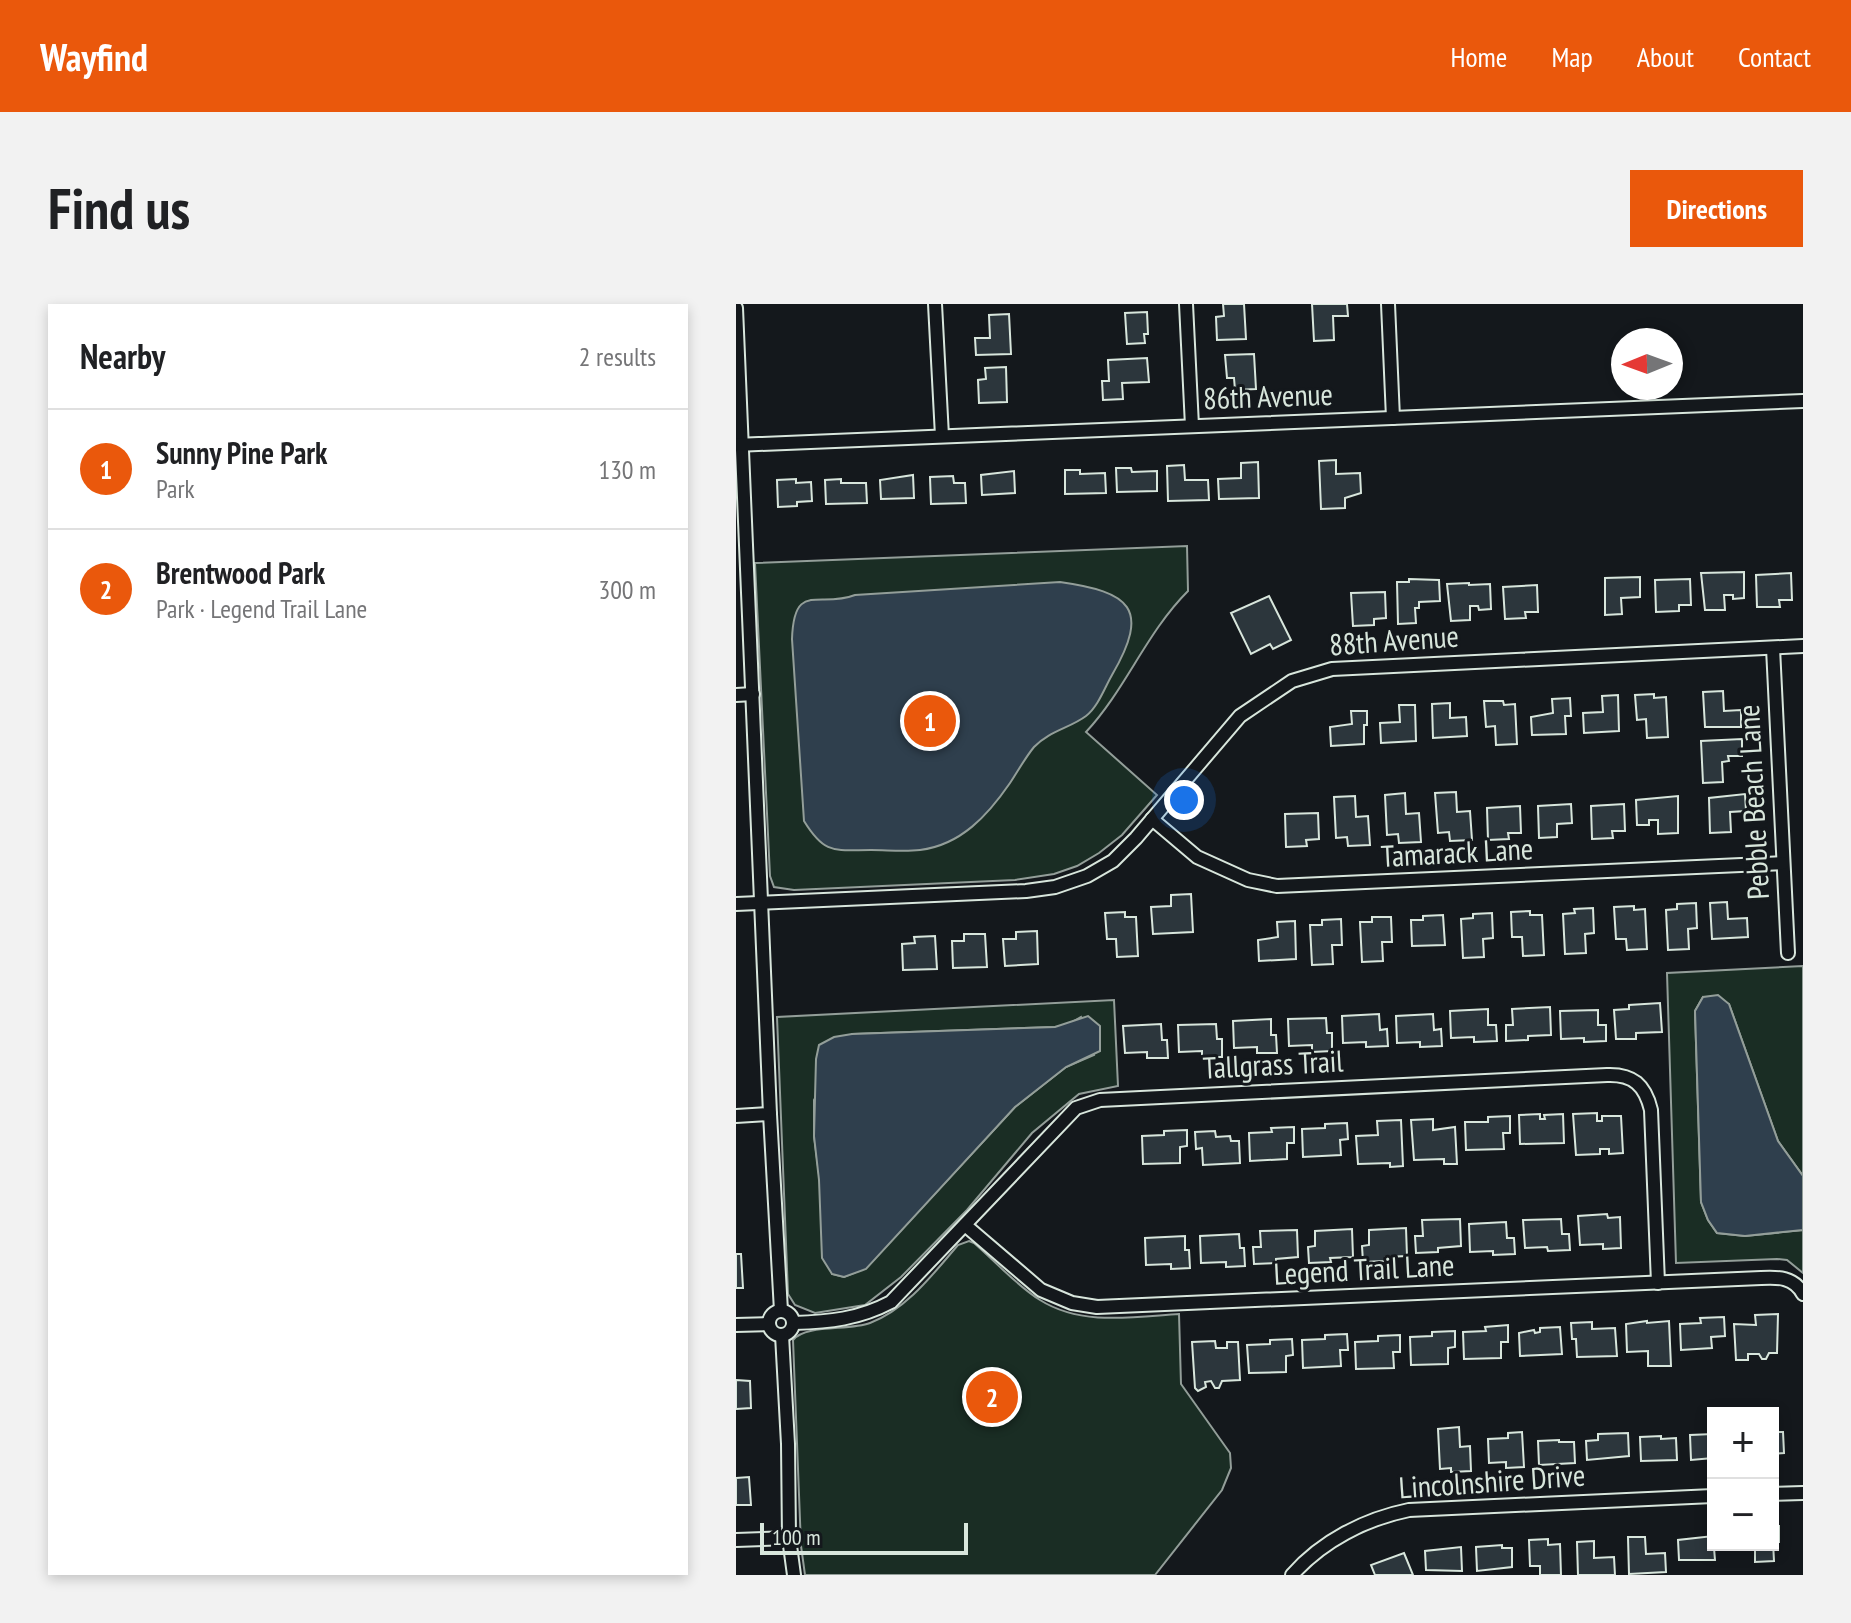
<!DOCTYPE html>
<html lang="en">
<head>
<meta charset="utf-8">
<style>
	:root { --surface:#fff; --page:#f2f2f2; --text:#202124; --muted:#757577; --line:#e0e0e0; --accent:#ea580c }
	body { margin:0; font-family:"PT Sans Narrow",sans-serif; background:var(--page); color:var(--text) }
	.controls { position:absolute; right:24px; bottom:24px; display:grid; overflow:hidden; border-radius:0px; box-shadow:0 4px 12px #0003 }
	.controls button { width:72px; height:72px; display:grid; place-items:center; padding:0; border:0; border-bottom:2px solid var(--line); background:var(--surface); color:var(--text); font:40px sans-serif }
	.compass { position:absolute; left:875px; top:24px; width:72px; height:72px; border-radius:50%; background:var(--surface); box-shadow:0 4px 12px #0003; rotate:269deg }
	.scale { position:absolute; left:24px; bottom:20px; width:208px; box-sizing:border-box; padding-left:8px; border:4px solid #d8e6dc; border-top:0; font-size:22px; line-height:28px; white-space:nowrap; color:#d8e6dc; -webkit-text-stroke:6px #14181c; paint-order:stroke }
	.you { position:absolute; left:448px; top:496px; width:28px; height:28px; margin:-20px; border:6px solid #fff; border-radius:50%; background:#1a73e8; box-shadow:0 0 0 12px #1a73e833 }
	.badge { display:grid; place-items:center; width:52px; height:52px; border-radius:50%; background:var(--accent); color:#fff; font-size:26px; font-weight:700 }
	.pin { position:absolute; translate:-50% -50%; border:4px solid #fff; box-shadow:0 2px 8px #0006 }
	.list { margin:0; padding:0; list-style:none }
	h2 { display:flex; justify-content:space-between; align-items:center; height:104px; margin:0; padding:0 32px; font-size:34px }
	h2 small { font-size:26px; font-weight:400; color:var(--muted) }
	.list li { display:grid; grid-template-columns:52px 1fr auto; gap:24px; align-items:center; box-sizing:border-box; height:120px; padding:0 32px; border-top:2px solid var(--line) }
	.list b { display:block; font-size:30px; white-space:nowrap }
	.list p { margin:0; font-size:26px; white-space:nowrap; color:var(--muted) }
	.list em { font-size:26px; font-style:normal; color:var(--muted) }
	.map { position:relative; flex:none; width:1067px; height:1271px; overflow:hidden; border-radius:0px }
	header { display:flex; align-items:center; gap:48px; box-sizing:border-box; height:112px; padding:0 40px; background:var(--accent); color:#fff }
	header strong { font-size:38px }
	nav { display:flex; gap:44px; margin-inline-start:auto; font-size:28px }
	.intro { display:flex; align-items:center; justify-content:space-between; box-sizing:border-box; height:192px; padding:0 48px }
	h1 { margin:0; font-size:56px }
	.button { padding:20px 36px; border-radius:0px; background:var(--accent); color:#fff; font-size:28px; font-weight:700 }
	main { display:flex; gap:48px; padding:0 48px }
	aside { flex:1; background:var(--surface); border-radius:0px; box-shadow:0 4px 12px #0003 }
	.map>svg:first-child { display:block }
	.green { fill:#1a2d24; stroke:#939e99; stroke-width:2; fill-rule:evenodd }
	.water { fill:#2f3f4d; stroke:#939e99; stroke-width:2 }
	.building { fill:#2c363c; stroke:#d8e6dc; stroke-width:2 }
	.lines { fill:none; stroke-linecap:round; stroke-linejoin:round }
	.minor-casing { stroke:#d8e6dc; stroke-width:16 }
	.minor { stroke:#14181c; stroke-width:12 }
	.labels { text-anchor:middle; stroke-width:6; stroke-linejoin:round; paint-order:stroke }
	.street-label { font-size:30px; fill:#d8e6dc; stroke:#14181c }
</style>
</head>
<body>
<header>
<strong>Wayfind</strong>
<nav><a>Home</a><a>Map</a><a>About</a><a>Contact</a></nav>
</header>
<div class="intro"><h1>Find us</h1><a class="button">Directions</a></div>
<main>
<aside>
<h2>Nearby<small>2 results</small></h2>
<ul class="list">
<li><span class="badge">1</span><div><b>Sunny Pine Park</b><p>Park</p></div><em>130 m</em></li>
<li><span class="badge">2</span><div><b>Brentwood Park</b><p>Park · Legend Trail Lane</p></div><em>300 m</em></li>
</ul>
</aside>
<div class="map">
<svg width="1067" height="1271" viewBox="0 0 1067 1271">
	<rect width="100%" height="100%" fill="#14181c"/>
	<g class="green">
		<path d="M 451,242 L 452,287 C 410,329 390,385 350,428 L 421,491 L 386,531 L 363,549 L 341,562 L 318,570 L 279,576 L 58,586 L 38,583 L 34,572 L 19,259 Z"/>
		<polygon points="1067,662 1067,872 1042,837 993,700 967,693 959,707 965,898 972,916 981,929 1009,932 1067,926 1067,969 1051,956 1041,955 940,959 931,669"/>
		<path d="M 378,696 L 382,782 L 343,790 L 296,829 L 231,906 L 165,973 L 129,1001 L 79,1009 L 59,1001 L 52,990 L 41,713 ZM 345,713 L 358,751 L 330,763 L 279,803 L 130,964 L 108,973 L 96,970 L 78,832 L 78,796 L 116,730 L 319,723 L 329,722 Z"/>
		<path d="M 233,937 L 238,939 C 260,958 280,981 304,996 C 345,1022 397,1013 443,1010 L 445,1080 L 494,1149 L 495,1164 L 486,1186 L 419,1271 L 69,1271 L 65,1242 L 57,1036 C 70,1020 113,1027 134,1019 C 171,1005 197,970 222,941 Z"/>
	</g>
	<g class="water">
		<path d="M 324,278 C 394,288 415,304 376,371 C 369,383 362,403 350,412 C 334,424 313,427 298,443 C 289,454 282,467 274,479 C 252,511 225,541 184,546 C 168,548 151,546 135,546 C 98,546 89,551 68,517 L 56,335 C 58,276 83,305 119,291 Z"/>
		<polygon points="982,691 993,700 1042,837 1067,872 1067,926 1009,932 981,929 972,916 965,898 959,707 967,693"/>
		<polygon points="352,712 364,722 364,747 330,763 279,803 130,965 108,973 96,970 86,954 83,876 78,832 80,755 83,741 98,733 116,730 319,723"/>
	</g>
	<g class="building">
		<polygon points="487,0 508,0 510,35 481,36 480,13 488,12"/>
		<polygon points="576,0 611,0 612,12 597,12 598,36 578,37"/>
		<polygon points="411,8 412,30 408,30 409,39 391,40 389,9"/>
		<polygon points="273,10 275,50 240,51 239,34 254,34 253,11"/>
		<polygon points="518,50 520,85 499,86 498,74 491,74 489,51"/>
		<polygon points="411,54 413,78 386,79 387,95 367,96 366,77 373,77 372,56"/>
		<polygon points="270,63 271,98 243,99 242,76 250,75 249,64"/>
		<polygon points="600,156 600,170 624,169 625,189 609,194 609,204 585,205 583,157"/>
		<polygon points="522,158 523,194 483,195 482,175 505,174 505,159"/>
		<polygon points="448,161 449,176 472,176 473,196 432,197 431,162"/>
		<polygon points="380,164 395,164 396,168 421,167 421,187 381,188"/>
		<polygon points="329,166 344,166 344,170 369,169 370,189 329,190"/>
		<polygon points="278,167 279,189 246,191 245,171"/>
		<polygon points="177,171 178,194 145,195 144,176"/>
		<polygon points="217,172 218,179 229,179 230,199 195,200 194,173"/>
		<polygon points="60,175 60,179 75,178 76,197 61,198 61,202 42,203 41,176"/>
		<polygon points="105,175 105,179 130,179 131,199 90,200 89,176"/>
		<polygon points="1008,268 1008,294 997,295 997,291 988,291 989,306 969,306 965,269"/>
		<polygon points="1055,269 1056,296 1043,296 1044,303 1021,303 1020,271"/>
		<polygon points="904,273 904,293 885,294 886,310 869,311 869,274"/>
		<polygon points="673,275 703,276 704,297 683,298 683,304 679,304 680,319 662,320 661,278 673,278"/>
		<polygon points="954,275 955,301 943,301 943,307 920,308 919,276"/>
		<polygon points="733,279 733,281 754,280 755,305 743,306 742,302 734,302 734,316 715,317 711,280"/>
		<polygon points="801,281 802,308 789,308 790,314 769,315 767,283"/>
		<polygon points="649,288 650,314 638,315 638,321 617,322 615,289"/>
		<polygon points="533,292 555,336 537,345 534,340 515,350 495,309"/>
		<polygon points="987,387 988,407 1005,406 1005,423 969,423 967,388"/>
		<polygon points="918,390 918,394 930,393 932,433 911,434 910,415 901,416 899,391"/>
		<polygon points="882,391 883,427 848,429 847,409 867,408 866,392"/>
		<polygon points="834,394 835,412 829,412 830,430 796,431 795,413 817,409 816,395"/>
		<polygon points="748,397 767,397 768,401 779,400 781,440 760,441 759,422 750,423"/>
		<polygon points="714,399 714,414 730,413 731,432 697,434 696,400"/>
		<polygon points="663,401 679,401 680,437 645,439 644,419 664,418"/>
		<polygon points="615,407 631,407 631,421 628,421 628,440 595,442 594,423 616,420"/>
		<polygon points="1006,435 1006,452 992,452 993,457 986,458 987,478 967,479 965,437"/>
		<polygon points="720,488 721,508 734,507 736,536 714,537 713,528 702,529 699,489"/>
		<polygon points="669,489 670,510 683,509 685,538 663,539 662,530 651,531 649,491"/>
		<polygon points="1009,490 1010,507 994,508 995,528 974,529 973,494"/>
		<polygon points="619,492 620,513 632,512 634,541 612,542 611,533 600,534 598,493"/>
		<polygon points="942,492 942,529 922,530 922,516 913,516 913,521 901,521 900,496"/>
		<polygon points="835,500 836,519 821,520 821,533 803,534 802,502"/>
		<polygon points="888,500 889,527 876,527 877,534 856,535 855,502"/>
		<polygon points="784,502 785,529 772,529 773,535 752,536 751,504"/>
		<polygon points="582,509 583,535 570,536 571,542 550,543 549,510"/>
		<polygon points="455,590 457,628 417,630 415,603 435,602 435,591"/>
		<polygon points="991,598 992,615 1011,614 1012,633 976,635 974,599"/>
		<polygon points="960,599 961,624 952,625 953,645 932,646 930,606 941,605 941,600"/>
		<polygon points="898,602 898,606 909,605 911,645 891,646 890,635 880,635 878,603"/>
		<polygon points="857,604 858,629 849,630 850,649 829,650 827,610 839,609 838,605"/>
		<polygon points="794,607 794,611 806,611 808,651 787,652 786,633 776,633 775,608"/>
		<polygon points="389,608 389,613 400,613 402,652 381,653 380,635 371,635 369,609"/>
		<polygon points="756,609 757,634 747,635 748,653 727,654 725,615 737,614 737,610"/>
		<polygon points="707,611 709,641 676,642 675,616 687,616 687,612"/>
		<polygon points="636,613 655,613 656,638 646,638 647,657 626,658 624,618 636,618"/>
		<polygon points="605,615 606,641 596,641 597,660 576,661 574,621 586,621 586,616"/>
		<polygon points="559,617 560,655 523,657 522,636 542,633 541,618"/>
		<polygon points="301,627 302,660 269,662 267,635 280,635 280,628"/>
		<polygon points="228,630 249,630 251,663 217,664 216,637 228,637"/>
		<polygon points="199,632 201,665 167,666 166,640 179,639 178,633"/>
		<polygon points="924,699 926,728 900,729 900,735 880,735 878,706 893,705 893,701"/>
		<polygon points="814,703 815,731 792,732 792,736 770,737 770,721 777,721 776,705"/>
		<polygon points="752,705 752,721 760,721 761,737 738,738 738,733 715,734 714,707"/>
		<polygon points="862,706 862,721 870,721 870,737 848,738 848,734 825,735 824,707"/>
		<polygon points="643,710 644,726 651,725 652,742 630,743 630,738 607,739 606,712"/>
		<polygon points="697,710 698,726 705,725 706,742 684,743 684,738 661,739 660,712"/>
		<polygon points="590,714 591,729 596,729 596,747 576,748 576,741 553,742 552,715"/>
		<polygon points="535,715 535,731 540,731 541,749 521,749 521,743 498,744 497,717"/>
		<polygon points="425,720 426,736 431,736 432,754 411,754 411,748 389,749 387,722"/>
		<polygon points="480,720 481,735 486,735 486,753 466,753 466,747 443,748 442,721"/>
		<polygon points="861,809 861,817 866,817 866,812 885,812 887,849 873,850 873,845 864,845 864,850 840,851 837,810"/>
		<polygon points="804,810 804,815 809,815 808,811 827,810 828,839 784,840 783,811"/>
		<polygon points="774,812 774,829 767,829 768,845 730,846 729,818 752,818 752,813"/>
		<polygon points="697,815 697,826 719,823 721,860 708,860 708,855 678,856 675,816"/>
		<polygon points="665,816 667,862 654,863 654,859 622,860 620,832 642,831 641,817"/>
		<polygon points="611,819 612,835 604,836 605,851 567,853 566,825 589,824 589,820"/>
		<polygon points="558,823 558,839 551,839 551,855 514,857 513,829 536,828 535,824"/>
		<polygon points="451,826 451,842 444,843 444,859 407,860 406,832 428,831 428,827"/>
		<polygon points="479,827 480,833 494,832 495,837 503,837 504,859 467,861 466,844 460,845 459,828"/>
		<polygon points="871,910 872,914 884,913 885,944 867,945 867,940 844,941 842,912"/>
		<polygon points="724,915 725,942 702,944 702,948 680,949 679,932 687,932 686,916"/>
		<polygon points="825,915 826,930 833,930 834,946 812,947 811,943 789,944 787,916"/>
		<polygon points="770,918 771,934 778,934 779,950 757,951 757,947 734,948 733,920"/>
		<polygon points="670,924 671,952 649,953 649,957 627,958 626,942 633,941 633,926"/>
		<polygon points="616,925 617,953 594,954 595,958 573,959 572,943 579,942 579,927"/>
		<polygon points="561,926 562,953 540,955 540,959 518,960 517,943 525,943 524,927"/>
		<polygon points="503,930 504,944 508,944 509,962 490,963 490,958 465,959 464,932"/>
		<polygon points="449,932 449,946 453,946 454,964 435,965 435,960 410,961 409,934"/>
		<polygon points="0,950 5,950 7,984 0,984"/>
		<polygon points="1042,1010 1041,1049 1033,1049 1030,1055 1026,1055 1023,1050 1012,1050 1012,1056 1000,1056 998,1020 1020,1021 1019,1011"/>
		<polygon points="988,1013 989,1032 975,1033 976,1044 945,1046 944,1020 965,1019 964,1014"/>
		<polygon points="911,1017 911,1019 933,1017 935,1062 912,1062 912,1047 891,1048 890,1020"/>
		<polygon points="856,1018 856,1025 879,1024 881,1052 841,1053 840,1035 836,1035 835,1019"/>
		<polygon points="772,1021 772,1038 765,1038 765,1054 728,1055 727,1028 750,1027 749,1023"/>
		<polygon points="824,1023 826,1050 784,1052 783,1029 798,1026 799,1029 804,1028 804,1024"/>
		<polygon points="719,1027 719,1043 712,1044 712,1060 675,1061 674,1033 696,1032 696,1028"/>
		<polygon points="611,1030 612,1046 604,1046 605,1062 567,1064 566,1036 589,1035 589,1031"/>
		<polygon points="664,1031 664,1048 657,1048 658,1064 620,1065 619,1038 642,1037 642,1032"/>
		<polygon points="556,1035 557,1051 550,1052 550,1068 513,1069 511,1041 534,1040 534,1036"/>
		<polygon points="479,1037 480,1044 491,1044 491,1038 502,1038 504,1076 486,1077 483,1084 479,1084 475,1077 469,1078 470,1083 462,1087 459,1084 456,1038"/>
		<polygon points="0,1076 14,1077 15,1104 0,1105"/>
		<polygon points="723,1123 724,1143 734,1142 735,1167 715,1168 715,1164 704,1165 702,1125"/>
		<polygon points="786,1128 788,1163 770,1164 770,1158 753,1159 752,1135 772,1134 772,1129"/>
		<polygon points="1037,1128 1047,1128 1048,1149 1037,1150"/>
		<polygon points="892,1129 893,1152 851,1156 850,1137 862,1136 862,1130"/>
		<polygon points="977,1130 977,1154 955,1156 954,1131"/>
		<polygon points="925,1132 925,1135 940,1134 941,1156 905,1157 904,1133"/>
		<polygon points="823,1136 823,1138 838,1138 839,1159 803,1161 802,1137"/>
		<polygon points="13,1173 15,1201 0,1201 0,1174"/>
		<polygon points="1037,1222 1043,1222 1043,1238 1037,1238 1038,1257 1019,1258 1019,1241 1037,1241"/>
		<polygon points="977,1232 979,1256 943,1256 942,1236"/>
		<polygon points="892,1233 909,1233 910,1250 929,1249 930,1268 893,1270"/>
		<polygon points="812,1235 812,1241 824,1240 825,1271 804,1271 804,1262 794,1262 793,1236"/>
		<polygon points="858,1237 858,1254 878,1253 879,1271 842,1271 841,1238"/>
		<polygon points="766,1241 766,1244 776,1244 776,1263 741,1267 740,1243"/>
		<polygon points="725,1243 726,1267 690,1266 689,1247"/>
		<polygon points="668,1249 677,1271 639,1271 635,1261"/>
	</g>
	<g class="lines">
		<defs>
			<g id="minor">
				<polyline points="199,0 206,132"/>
				<polyline points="450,0 456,122"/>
				<polyline points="652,0 657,114"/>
				<polyline points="0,4 34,810 45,1007"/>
				<polyline points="0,141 1067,97"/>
				<polyline points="1037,344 1052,649"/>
				<polyline points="0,391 17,390"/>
				<polyline points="416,515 461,553 512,576 541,582 1047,559"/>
				<polyline points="0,600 290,587 319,583 351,572 377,557 400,534 504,412 556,377 596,365 1067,342"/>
				<polyline points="0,812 34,810"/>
				<path d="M 229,921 L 305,986 L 336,999 L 361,1003 L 1025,974 C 1042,973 1058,973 1067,990"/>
				<circle cx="45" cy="1019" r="12"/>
				<path d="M 58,1019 C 93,1018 123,1015 155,998 L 340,804 L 364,796 L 871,771 C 897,770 909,781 915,806 L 922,979"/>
				<polyline points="0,1021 33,1020"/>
				<polyline points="46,1031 52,1140 53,1234 58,1271"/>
				<polyline points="1037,1190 1067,1189"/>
				<polyline points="0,1236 53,1234"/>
				<path d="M 556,1271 C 586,1237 629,1215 673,1206 L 977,1192"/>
			</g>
		</defs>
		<use href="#minor" class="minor-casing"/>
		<use href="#minor" class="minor"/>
	</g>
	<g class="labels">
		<g class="street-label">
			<text transform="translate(532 93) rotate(-2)" y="10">86th Avenue</text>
			<text transform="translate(658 337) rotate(-4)" y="10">88th Avenue</text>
			<text transform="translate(1018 498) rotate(-93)" y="10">Pebble Beach Lane</text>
			<text transform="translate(721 549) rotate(-3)" y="10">Tamarack Lane</text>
			<text transform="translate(537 761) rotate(-3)" y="10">Tallgrass Trail</text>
			<text transform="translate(628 966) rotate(-3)" y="10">Legend Trail Lane</text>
			<text transform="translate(756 1178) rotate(-4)" y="10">Lincolnshire Drive</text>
		</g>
	</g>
</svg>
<div class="controls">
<button>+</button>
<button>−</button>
</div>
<svg class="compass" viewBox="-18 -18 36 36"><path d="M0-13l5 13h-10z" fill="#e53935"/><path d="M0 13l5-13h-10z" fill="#757577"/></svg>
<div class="scale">100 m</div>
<div class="you"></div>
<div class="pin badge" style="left:194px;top:417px">1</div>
<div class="pin badge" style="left:256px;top:1093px">2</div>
</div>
</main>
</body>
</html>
